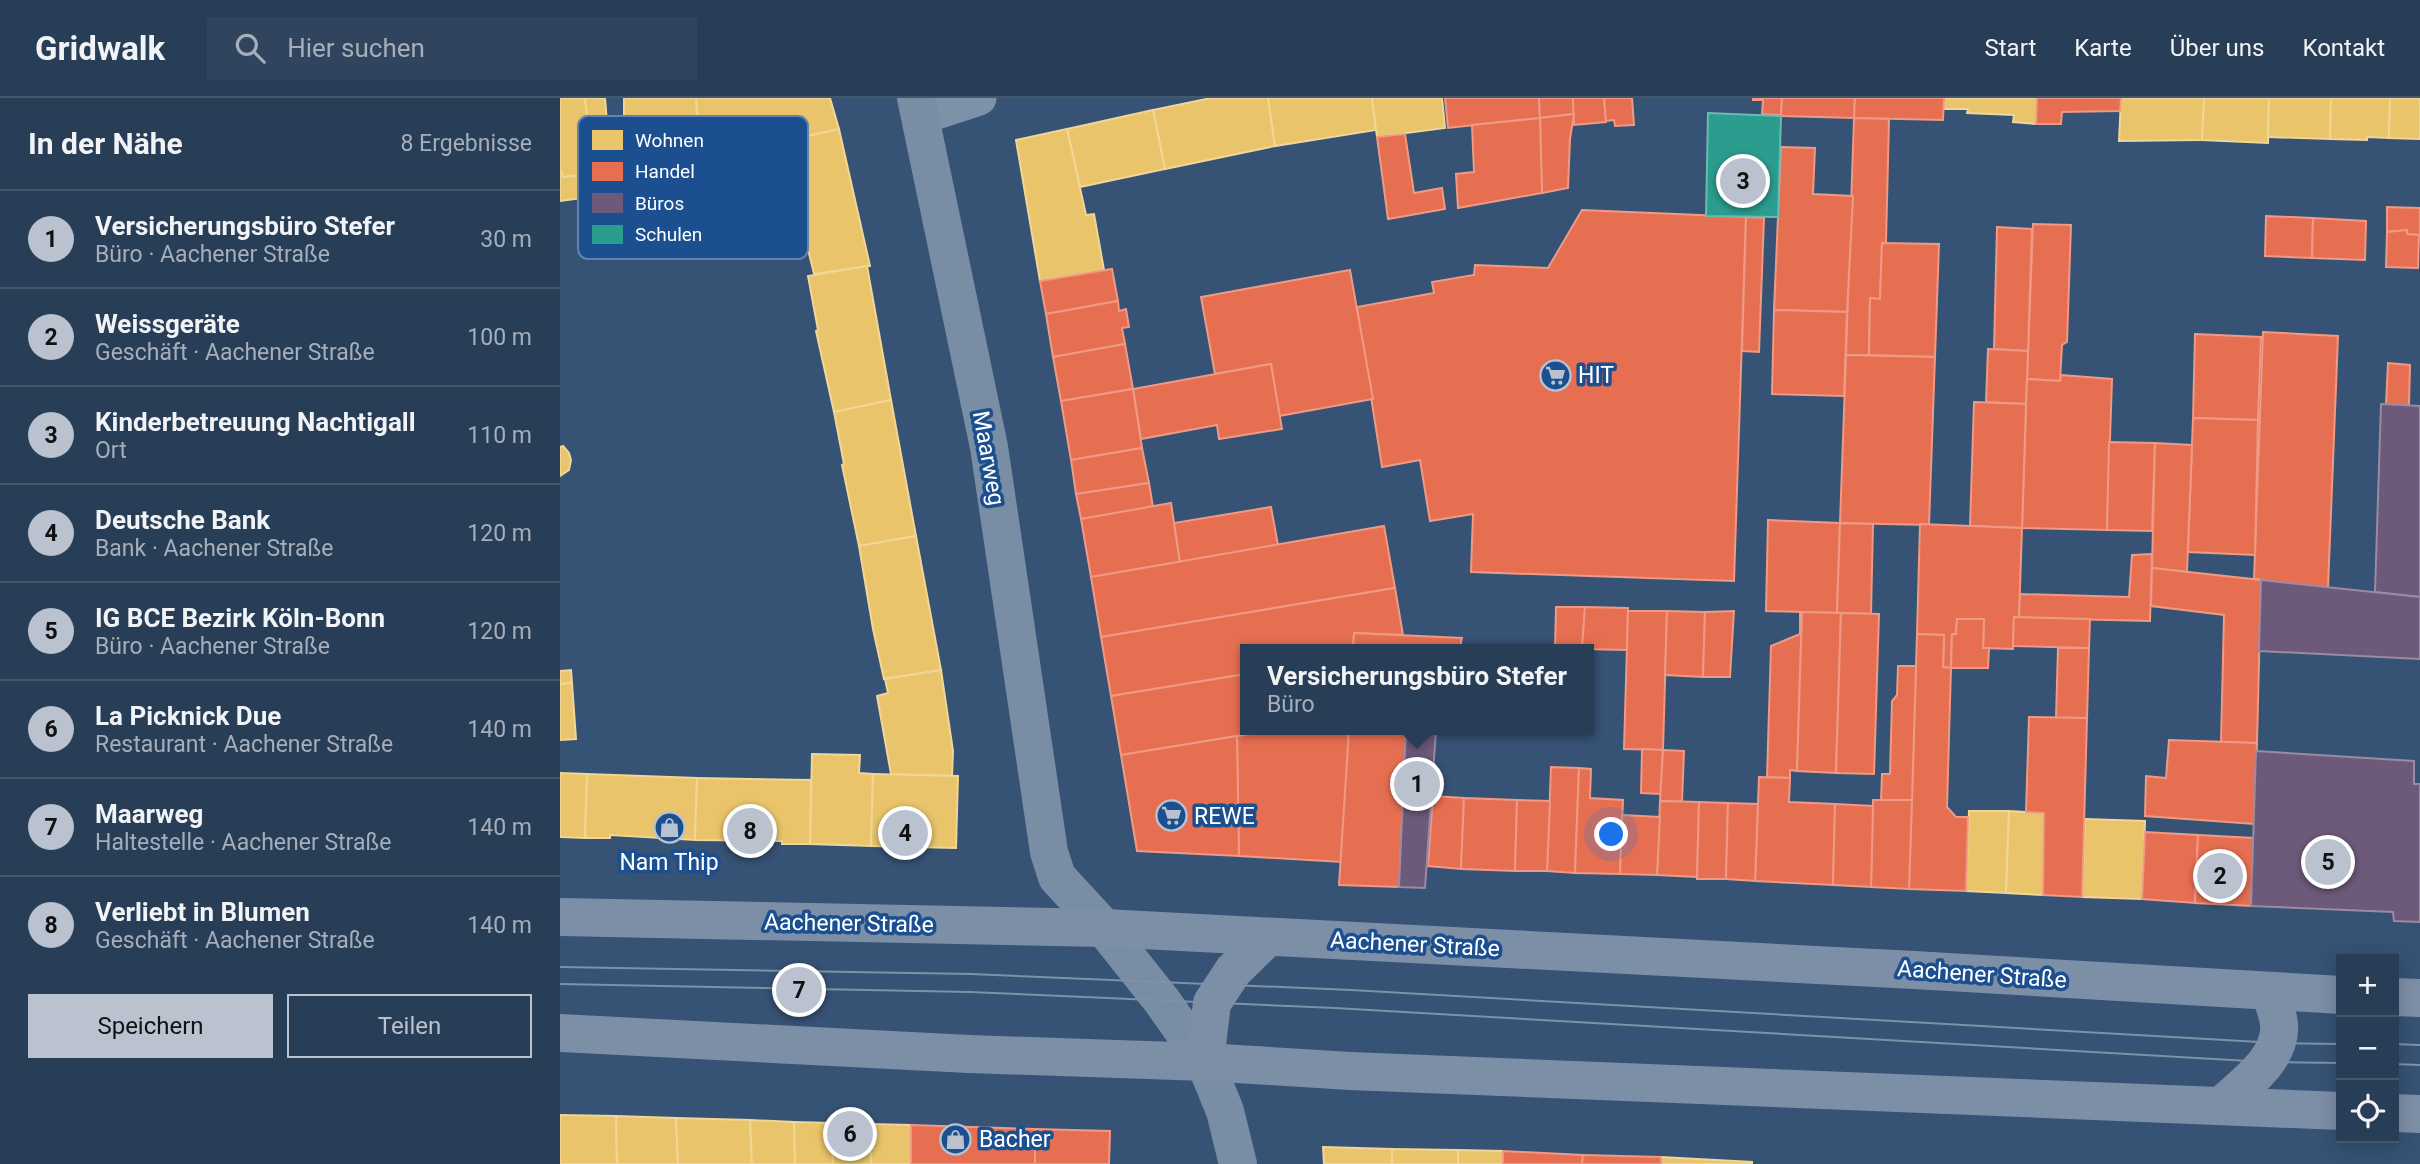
<!DOCTYPE html>
<html lang="de">
<head>
<meta charset="utf-8">
<style>
	:root { --surface:#283e57; --page:#30455d; --text:#f1f3f6; --muted:#a5aeba; --line:#44576d; --accent:#b9c2ce }
	body { margin:0; font-family:Roboto,sans-serif; background:var(--page); color:var(--text) }
	.controls { position:absolute; right:21px; bottom:21px; display:grid; overflow:hidden; border-radius:0px; box-shadow:0 4px 18px #0003 }
	.controls button { width:63px; height:63px; display:grid; place-items:center; padding:0; border:0; border-bottom:2px solid var(--line); background:var(--surface); color:var(--text); font:35px sans-serif }
	.you { position:absolute; left:1052px; top:737px; width:24px; height:24px; margin:-18px; border:5px solid #fff; border-radius:50%; background:#1a73e8; box-shadow:0 0 0 10px #1a73e833 }
	.badge { display:grid; place-items:center; width:46px; height:46px; border-radius:50%; background:var(--accent); color:#111; font-size:23px; font-weight:700 }
	.pin { position:absolute; translate:-50% -50%; border:4px solid #fff; box-shadow:0 2px 7px #0006 }
	.popup { position:absolute; left:680px; top:546px; width:354px; height:91px; box-sizing:border-box; display:grid; place-content:center; border-radius:0px; background:var(--surface); filter:drop-shadow(0 2px 5px #0005); font-size:23px; white-space:nowrap; color:var(--muted) }
	.popup b { font-size:26px; color:var(--text) }
	.popup::after { content:''; position:absolute; left:50%; top:100%; margin-left:-14px; border:14px solid transparent; border-top-color:var(--surface) }
	.list { margin:0; padding:0; list-style:none }
	h2 { display:flex; justify-content:space-between; align-items:center; height:91px; margin:0; padding:0 28px; font-size:30px }
	h2 small { font-size:23px; font-weight:400; color:var(--muted) }
	.list li { display:grid; grid-template-columns:46px 1fr auto; gap:21px; align-items:center; box-sizing:border-box; height:98px; padding:0 28px; border-top:2px solid var(--line) }
	.list b { display:block; font-size:26px; white-space:nowrap }
	.list p { margin:0; font-size:23px; white-space:nowrap; color:var(--muted) }
	.list em { font-size:23px; font-style:normal; color:var(--muted) }
	.actions { display:flex; gap:14px; padding:21px 28px }
	.actions a { flex:1; padding:16px 0; border:2px solid var(--accent); border-radius:0px; text-align:center; font-size:24px; color:var(--accent) }
	.actions .main { background:var(--accent); color:#111 }
	.icon { flex:none; width:38px; height:38px; fill:none; stroke:currentColor; stroke-width:2; stroke-linecap:round; stroke-linejoin:round }
	.map { position:relative; flex:none; width:1860px; height:1066px; overflow:hidden }
	header { display:flex; align-items:center; gap:42px; box-sizing:border-box; height:98px; padding:0 35px; background:var(--surface); border-bottom:2px solid var(--line) }
	header strong { font-size:33px }
	nav { display:flex; gap:38px; margin-inline-start:auto; font-size:24px }
	.search { width:490px; height:63px; background:var(--page); display:flex; align-items:center; gap:18px; box-sizing:border-box; padding:0 24px; border-radius:0px; color:var(--muted); font-size:26px }
	main { display:flex }
	aside { flex:1; background:var(--surface) }
	.map>svg:first-child { display:block }
	.homes { fill:#e9c46a; stroke:#f0d697; stroke-width:2 }
	.shops { fill:#e76f51; stroke:#ee9a85; stroke-width:2 }
	.offices { fill:#6d597a; stroke:#998ba2; stroke-width:2 }
	.schools { fill:#2a9d8f; stroke:#6abab1; stroke-width:2 }
	.lines { fill:none; stroke-linecap:round; stroke-linejoin:round }
	.street { stroke:#7d92a8; stroke-width:35 }
	.secondary { stroke:#798da4; stroke-width:38 }
	.primary { stroke:#7d8ea7; stroke-width:38 }
	.tram { stroke:#7e92a7; stroke-width:2 }
	.labels { text-anchor:middle; stroke-width:7; stroke-linejoin:round; paint-order:stroke }
	.poi-label { font-size:23px; fill:#fff; stroke:#1b4f8f; text-anchor:start }
	.street-label { font-size:23px; fill:#fff; stroke:#1b4f8f }
	.key { fill:#1b4f8f; stroke:#5f84b1; stroke-width:2 }
	.key-label { font-size:19px; fill:#fff }
</style>
</head>
<body>
<header>
<strong>Gridwalk</strong>
<div class="search"><svg class="icon" aria-label="search" viewBox="0 0 24 24"><circle cx="10" cy="10" r="6"/><path d="M15 15l6 6"/></svg>Hier suchen</div>
<nav><a>Start</a><a>Karte</a><a>Über uns</a><a>Kontakt</a></nav>
</header>
<main>
<aside>
<h2>In der Nähe<small>8 Ergebnisse</small></h2>
<ul class="list">
<li><span class="badge">1</span><div><b>Versicherungsbüro Stefer</b><p>Büro · Aachener Straße</p></div><em>30 m</em></li>
<li><span class="badge">2</span><div><b>Weissgeräte</b><p>Geschäft · Aachener Straße</p></div><em>100 m</em></li>
<li><span class="badge">3</span><div><b>Kinderbetreuung Nachtigall</b><p>Ort</p></div><em>110 m</em></li>
<li><span class="badge">4</span><div><b>Deutsche Bank</b><p>Bank · Aachener Straße</p></div><em>120 m</em></li>
<li><span class="badge">5</span><div><b>IG BCE Bezirk Köln-Bonn</b><p>Büro · Aachener Straße</p></div><em>120 m</em></li>
<li><span class="badge">6</span><div><b>La Picknick Due</b><p>Restaurant · Aachener Straße</p></div><em>140 m</em></li>
<li><span class="badge">7</span><div><b>Maarweg</b><p>Haltestelle · Aachener Straße</p></div><em>140 m</em></li>
<li><span class="badge">8</span><div><b>Verliebt in Blumen</b><p>Geschäft · Aachener Straße</p></div><em>140 m</em></li>
</ul>
<div class="actions"><a class="main">Speichern</a><a>Teilen</a></div>
</aside>
<div class="map">
<svg width="1860" height="1066" viewBox="0 0 1860 1066">
	<rect width="100%" height="100%" fill="#365274"/>
	<g class="homes">
		<polygon points="0,0 25,0 32,63 27,64 25,77 3,79 0,71"/>
		<polygon points="25,0 45,0 53,96 0,103 0,71 3,79 25,77 27,64 32,63"/>
		<polygon points="64,0 136,0 139,41 70,49 67,23 64,21"/>
		<polygon points="136,0 270,0 279,31 222,44 216,18 168,23 170,38 139,42"/>
		<polygon points="651,0 708,0 715,48 605,71 593,12"/>
		<polygon points="708,0 812,0 816,32 715,48"/>
		<polygon points="812,0 882,0 885,30 817,39"/>
		<polygon points="1384,0 1477,0 1476,26 1453,24 1454,17 1407,15 1408,11 1384,11"/>
		<polygon points="1561,0 1644,0 1642,42 1559,43"/>
		<polygon points="1644,0 1709,0 1708,45 1642,42"/>
		<polygon points="1709,0 1771,0 1770,41 1708,39"/>
		<polygon points="1771,0 1830,0 1829,40 1807,39 1807,42 1770,41"/>
		<polygon points="1830,0 1860,0 1860,41 1829,40"/>
		<polygon points="593,12 605,71 520,89 507,31"/>
		<polygon points="279,31 310,168 254,176 222,44"/>
		<polygon points="507,31 526,117 534,116 544,172 480,183 456,42"/>
		<polygon points="307,168 331,302 274,314 256,233 258,232 248,178"/>
		<polygon points="331,302 356,438 299,448 282,367 284,366 274,314"/>
		<polygon points="3,348 9,355 11,362 9,372 0,378 0,349"/>
		<polygon points="356,438 381,572 324,581 313,531 299,448"/>
		<polygon points="11,572 12,585 0,586 0,573"/>
		<polygon points="381,572 393,653 392,678 331,676 317,598 328,595 325,581"/>
		<polygon points="12,585 16,641 0,642 0,586"/>
		<polygon points="252,656 300,657 299,675 313,676 311,748 250,746"/>
		<polygon points="0,675 27,676 25,740 0,739"/>
		<polygon points="27,676 137,680 135,742 50,737 50,740 25,740"/>
		<polygon points="313,676 398,678 396,750 311,748"/>
		<polygon points="137,680 251,682 250,746 222,746 222,743 135,742"/>
		<polygon points="1409,713 1449,713 1446,795 1406,793"/>
		<polygon points="1449,713 1484,715 1483,797 1446,795"/>
		<polygon points="1525,721 1585,723 1582,801 1522,799"/>
		<polygon points="0,1017 56,1018 57,1066 0,1066"/>
		<polygon points="56,1018 116,1020 118,1066 57,1066"/>
		<polygon points="116,1020 190,1022 192,1066 118,1066"/>
		<polygon points="190,1022 234,1024 235,1066 192,1066"/>
		<polygon points="234,1024 272,1025 273,1066 235,1066"/>
		<polygon points="272,1025 310,1026 311,1066 273,1066"/>
		<polygon points="310,1026 351,1027 351,1066 311,1066"/>
		<polygon points="763,1049 832,1051 832,1066 764,1066"/>
		<polygon points="832,1051 898,1052 898,1066 832,1066"/>
		<polygon points="898,1052 943,1053 943,1066 898,1066"/>
		<polygon points="1101,1059 1192,1064 1192,1066 1101,1066"/>
	</g>
	<g class="shops">
		<polygon points="885,0 979,0 980,20 888,30"/>
		<polygon points="979,0 1013,0 1014,16 980,20"/>
		<polygon points="1013,0 1044,0 1046,24 1014,27"/>
		<polygon points="1044,0 1072,0 1074,27 1055,28 1054,22 1046,23"/>
		<polygon points="1193,0 1222,0 1221,17 1202,16 1203,2 1193,2"/>
		<polygon points="1222,0 1295,0 1294,20 1221,18"/>
		<polygon points="1295,0 1384,0 1383,22 1294,20"/>
		<polygon points="1477,0 1561,0 1560,13 1502,14 1501,26 1476,26"/>
		<polygon points="1014,16 1010,41 1008,90 982,95 980,20"/>
		<polygon points="980,20 982,95 898,110 896,76 914,74 912,27"/>
		<polygon points="1294,20 1329,21 1326,145 1322,145 1320,201 1310,200 1309,257 1286,257"/>
		<polygon points="845,36 854,95 882,90 885,111 828,121 817,39"/>
		<polygon points="1221,49 1255,50 1253,96 1293,98 1287,214 1214,212"/>
		<polygon points="1827,109 1860,110 1860,137 1847,136 1847,132 1827,134"/>
		<polygon points="1022,112 1186,119 1174,483 911,474 913,416 870,423 860,362 822,369 797,209 874,195 872,184 914,177 915,167 988,170"/>
		<polygon points="1706,118 1753,120 1752,160 1705,158"/>
		<polygon points="1186,119 1204,120 1199,254 1182,253"/>
		<polygon points="1753,120 1806,123 1805,162 1752,160"/>
		<polygon points="1473,126 1511,127 1507,244 1502,247 1500,283 1467,281"/>
		<polygon points="1437,129 1472,131 1468,253 1434,251"/>
		<polygon points="1847,132 1847,136 1859,137 1858,170 1826,169 1827,134"/>
		<polygon points="1322,145 1379,146 1375,259 1309,257 1310,200 1320,201"/>
		<polygon points="552,171 558,203 486,216 480,183"/>
		<polygon points="790,172 813,301 719,318 711,266 655,276 641,199"/>
		<polygon points="558,203 559,213 566,211 569,229 562,230 565,246 493,259 486,216"/>
		<polygon points="1214,212 1287,214 1284,298 1212,296"/>
		<polygon points="1703,234 1778,238 1768,490 1694,481"/>
		<polygon points="1635,236 1701,239 1698,322 1633,320"/>
		<polygon points="565,246 573,291 501,303 493,259"/>
		<polygon points="1428,251 1468,253 1466,306 1426,304"/>
		<polygon points="1286,257 1375,259 1369,427 1280,425"/>
		<polygon points="1828,265 1850,267 1849,308 1826,307"/>
		<polygon points="711,266 722,331 659,341 657,327 581,341 573,291"/>
		<polygon points="1501,277 1552,281 1547,432 1462,430 1467,281 1500,283"/>
		<polygon points="573,291 582,350 511,362 501,303"/>
		<polygon points="1414,304 1466,306 1462,430 1410,428"/>
		<polygon points="1633,320 1698,322 1695,457 1628,454"/>
		<polygon points="1549,344 1595,345 1592,433 1547,432"/>
		<polygon points="1595,345 1632,347 1627,474 1592,470"/>
		<polygon points="582,350 589,385 516,396 511,362"/>
		<polygon points="589,385 593,409 521,421 516,396"/>
		<polygon points="611,405 620,464 531,479 521,421"/>
		<polygon points="711,409 718,447 620,464 614,425"/>
		<polygon points="1208,422 1280,425 1277,515 1206,513"/>
		<polygon points="1280,425 1313,426 1311,516 1277,515"/>
		<polygon points="1360,426 1462,430 1459,520 1454,519 1453,551 1423,550 1424,521 1397,521 1396,536 1392,536 1391,570 1383,569 1384,537 1357,536"/>
		<polygon points="824,428 835,490 541,539 531,479"/>
		<polygon points="1592,456 1590,523 1459,520 1460,496 1569,499 1572,457"/>
		<polygon points="1592,470 1701,482 1697,645 1661,644 1664,517 1591,508"/>
		<polygon points="835,490 843,537 794,535 793,551 686,551 686,576 551,598 541,539"/>
		<polygon points="996,509 1025,509 1022,551 995,551"/>
		<polygon points="1025,509 1068,510 1067,552 1022,551"/>
		<polygon points="1068,513 1107,513 1103,652 1064,651"/>
		<polygon points="1107,513 1145,514 1143,579 1105,577"/>
		<polygon points="1174,513 1170,579 1143,579 1145,514"/>
		<polygon points="1240,514 1242,514 1237,673 1230,672 1230,680 1207,679 1211,548 1240,536"/>
		<polygon points="1242,514 1281,515 1276,675 1237,673"/>
		<polygon points="1281,515 1319,516 1314,676 1276,675"/>
		<polygon points="1454,519 1530,521 1529,550 1453,548"/>
		<polygon points="1397,521 1424,521 1423,550 1429,550 1428,570 1391,570 1392,536 1396,536"/>
		<polygon points="794,535 902,540 900,549 904,549 904,551 793,551"/>
		<polygon points="1357,536 1384,537 1383,569 1391,570 1387,709 1396,719 1408,719 1406,793 1349,791"/>
		<polygon points="1498,550 1529,550 1527,620 1496,620"/>
		<polygon points="1338,568 1356,568 1352,702 1321,702 1322,676 1330,676 1332,603 1337,597"/>
		<polygon points="686,576 686,632 713,632 561,657 551,598"/>
		<polygon points="1469,619 1527,620 1522,799 1483,797 1484,715 1466,714"/>
		<polygon points="713,632 789,632 782,764 679,758 677,638"/>
		<polygon points="789,632 846,632 839,789 779,787"/>
		<polygon points="677,638 679,758 577,753 561,657"/>
		<polygon points="1609,642 1697,645 1694,726 1585,718 1586,678 1606,680"/>
		<polygon points="1082,651 1103,652 1101,696 1081,695"/>
		<polygon points="1103,652 1124,653 1122,704 1100,703"/>
		<polygon points="991,669 1019,670 1015,775 987,773"/>
		<polygon points="1019,670 1031,671 1030,700 1063,702 1060,776 1015,775"/>
		<polygon points="1199,679 1230,680 1229,704 1275,706 1273,787 1195,783"/>
		<polygon points="873,698 904,700 901,771 868,768"/>
		<polygon points="904,700 957,702 955,773 901,771"/>
		<polygon points="957,702 990,703 987,773 955,773"/>
		<polygon points="1313,702 1352,702 1349,791 1311,789"/>
		<polygon points="1100,703 1139,704 1137,779 1097,777"/>
		<polygon points="1139,704 1168,705 1166,781 1137,781"/>
		<polygon points="1168,705 1198,706 1195,783 1166,781"/>
		<polygon points="1275,706 1313,708 1311,789 1273,787"/>
		<polygon points="1062,717 1100,719 1097,777 1060,776"/>
		<polygon points="1585,734 1638,737 1635,805 1582,801"/>
		<polygon points="1638,737 1694,740 1691,808 1635,805"/>
		<polygon points="351,1027 475,1031 475,1066 351,1066"/>
		<polygon points="475,1031 550,1033 549,1066 475,1066"/>
		<polygon points="943,1053 1023,1057 1022,1066 943,1066"/>
		<polygon points="1023,1057 1101,1059 1101,1066 1022,1066"/>
	</g>
	<g class="offices">
		<polygon points="1821,306 1860,308 1860,499 1815,494"/>
		<polygon points="1701,482 1860,499 1860,561 1699,553"/>
		<polygon points="846,632 876,632 865,790 839,789"/>
		<polygon points="1696,653 1854,663 1854,686 1860,686 1860,824 1834,823 1833,814 1691,808"/>
	</g>
	<polygon class="schools" points="1148,15 1221,18 1218,119 1146,118"/>
	<g class="lines">
		<polyline class="street" points="361,19 419,0"/>
		<polyline class="secondary" points="356,0 429,349 489,754 497,779 544,830 602,903 645,964 665,1013 678,1066"/>
		<g class="primary">
			<polyline points="0,819 544,830 1354,872 1781,897"/>
			<polyline points="1834,899 1860,900"/>
			<polyline points="0,935 409,956 645,964 790,973 1781,1013"/>
			<polyline points="645,964 652,905 673,873 708,839"/>
			<path d="M 1661,1008 C 1684,986 1722,961 1719,926 C 1718,916 1713,904 1710,894"/>
			<polyline points="1834,1015 1860,1016"/>
		</g>
		<g class="tram">
			<polyline points="0,869 411,876 791,892 1717,945 1781,946"/>
			<polyline points="0,886 410,894 775,910 1706,964 1781,965"/>
			<polyline points="1834,946 1860,947"/>
			<polyline points="1834,966 1860,967"/>
		</g>
	</g>
	<defs>
		<symbol id="supermarket-ring" viewBox="-11 -11 22 22"><circle r="9.5" fill="#1b4f8f" stroke="#b9c2ce" stroke-width="1.5"/><path d="M-6-5.5h2.5l.6 2H6L4.5 2H-2.5L-4.4-4H-6ZM-1.5 3.2a1.3 1.3 0 1 0 .1 0ZM3 3.2a1.3 1.3 0 1 0 .1 0Z" fill="#b9c2ce"/></symbol>
		<symbol id="shop-ring" viewBox="-11 -11 22 22"><circle r="9.5" fill="#1b4f8f" stroke="#b9c2ce" stroke-width="1.5"/><path d="M-5-2.5h2.3a2.7 3.5 0 0 1 5.4 0H5L5.5 6h-11ZM-1.5-2.5h3a1.5 2.3 0 0 0-3 0Z" fill="#b9c2ce"/></symbol>
	</defs>
	<g fill-rule="evenodd">
		<use href="#supermarket-ring" x="978" y="260" width="35" height="35"/>
		<use href="#supermarket-ring" x="594" y="700" width="35" height="35"/>
		<use href="#shop-ring" x="92" y="712" width="35" height="35"/>
		<use href="#shop-ring" x="378" y="1024" width="35" height="35"/>
	</g>
	<g class="labels">
		<g class="poi-label">
			<text x="1018" y="285">HIT</text>
			<text x="634" y="726">REWE</text>
			<text x="109" y="772" text-anchor="middle">Nam Thip</text>
			<text x="419" y="1049">Bacher</text>
		</g>
		<g class="street-label">
			<text transform="translate(429 360) rotate(80)" y="8">Maarweg</text>
			<text transform="translate(289 825) rotate(1)" y="8">Aachener Straße</text>
			<text transform="translate(855 846) rotate(3)" y="8">Aachener Straße</text>
			<text transform="translate(1422 876) rotate(4)" y="8">Aachener Straße</text>
		</g>
	</g>
	<rect x="18" y="18" width="230" height="143" rx="10" class="key"/>
	<rect x="32" y="32" width="31" height="20" fill="#e9c46a"/>
	<rect x="32" y="64" width="31" height="19" fill="#e76f51"/>
	<rect x="32" y="95" width="31" height="20" fill="#6d597a"/>
	<rect x="32" y="127" width="31" height="19" fill="#2a9d8f"/>
	<g class="key-label">
		<text x="75" y="49">Wohnen</text>
		<text x="75" y="80">Handel</text>
		<text x="75" y="112">Büros</text>
		<text x="75" y="143">Schulen</text>
	</g>
</svg>
<div class="controls">
<button>+</button>
<button>−</button>
<button><svg class="icon" aria-label="locate" viewBox="0 0 24 24"><circle cx="12" cy="12" r="6"/><path d="M12 2v4M12 18v4M2 12h4M18 12h4"/></svg></button>
</div>
<div class="you"></div>
<div class="pin badge" style="left:857px;top:686px">1</div>
<div class="popup"><b>Versicherungsbüro Stefer</b>Büro</div>
<div class="pin badge" style="left:1660px;top:778px">2</div>
<div class="pin badge" style="left:1183px;top:83px">3</div>
<div class="pin badge" style="left:345px;top:735px">4</div>
<div class="pin badge" style="left:1768px;top:764px">5</div>
<div class="pin badge" style="left:290px;top:1036px">6</div>
<div class="pin badge" style="left:239px;top:892px">7</div>
<div class="pin badge" style="left:190px;top:733px">8</div>
</div>
</main>
</body>
</html>
